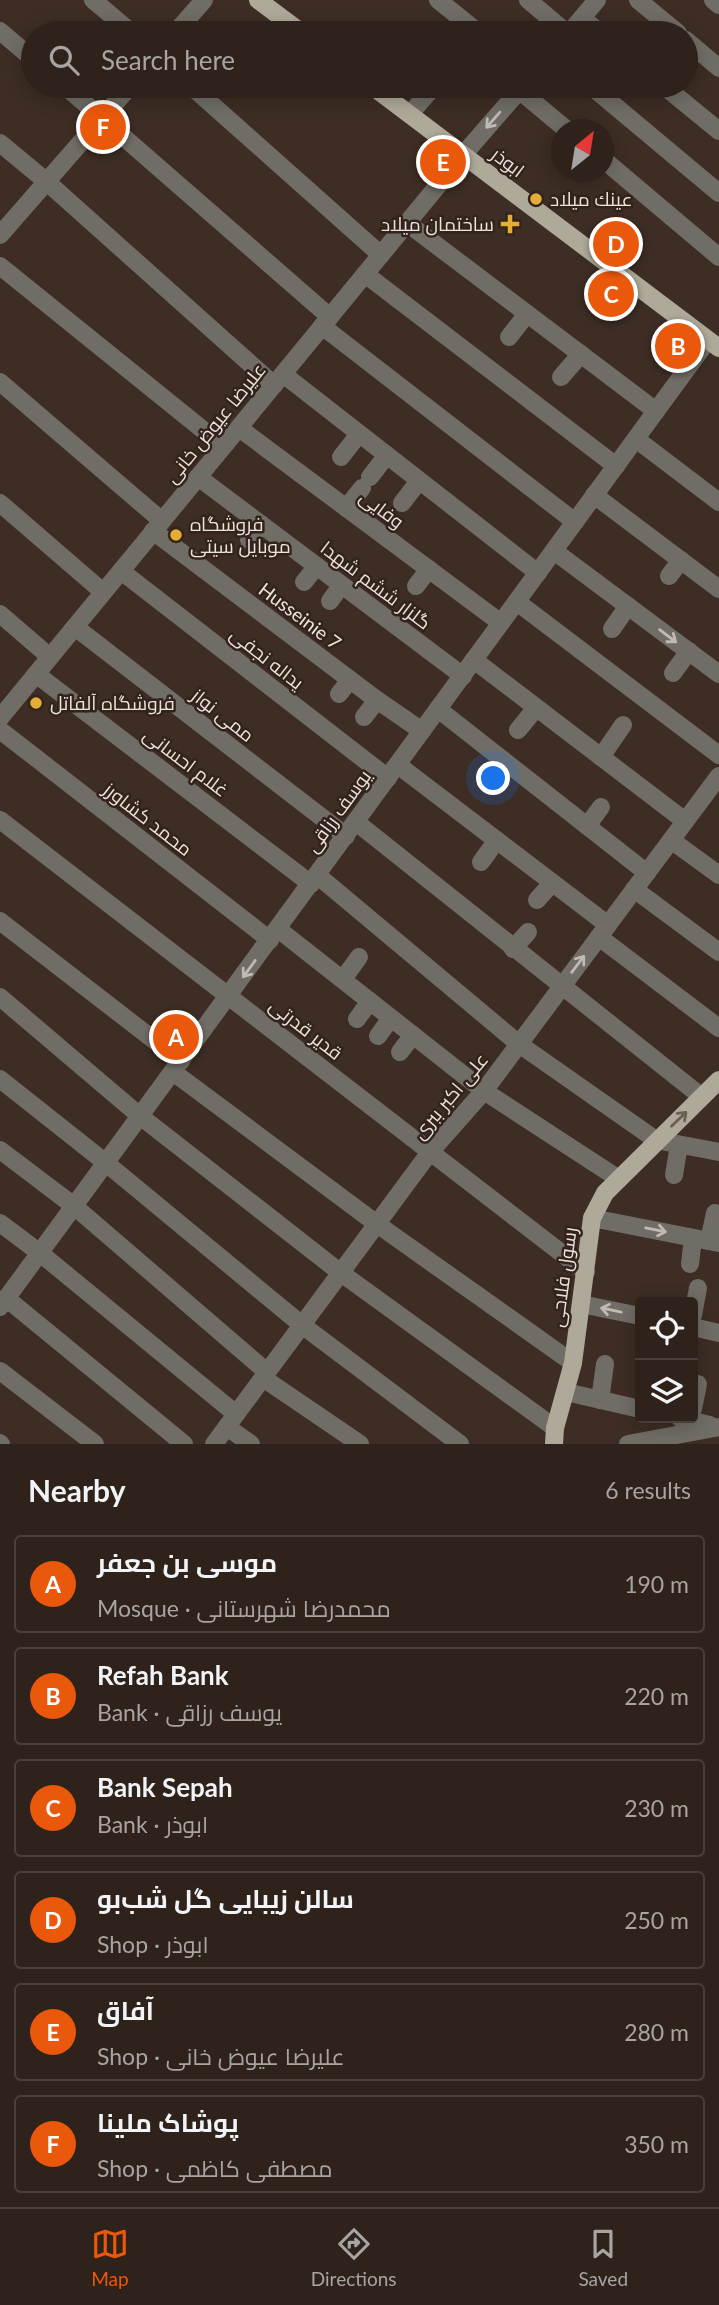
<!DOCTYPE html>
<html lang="en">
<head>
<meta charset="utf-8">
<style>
	:root { --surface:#2e221b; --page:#362a24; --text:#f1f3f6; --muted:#a7a4a3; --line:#493f3a; --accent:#ea580c }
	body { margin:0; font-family:Lato,Cairo,sans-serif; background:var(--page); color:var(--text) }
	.controls { position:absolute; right:21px; bottom:21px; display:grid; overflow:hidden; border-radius:7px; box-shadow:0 4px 18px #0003 }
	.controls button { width:63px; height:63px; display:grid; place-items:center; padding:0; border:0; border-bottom:2px solid var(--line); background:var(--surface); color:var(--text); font:35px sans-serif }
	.compass { position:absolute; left:551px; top:119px; width:63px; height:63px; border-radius:50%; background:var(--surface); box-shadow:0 4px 18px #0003; rotate:30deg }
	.you { position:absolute; left:494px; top:779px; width:24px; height:24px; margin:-18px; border:5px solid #fff; border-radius:50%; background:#1a73e8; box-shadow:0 0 0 10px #1a73e833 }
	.badge { display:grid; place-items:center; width:46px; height:46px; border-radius:50%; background:var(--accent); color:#fff; font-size:23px; font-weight:700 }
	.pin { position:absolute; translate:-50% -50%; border:4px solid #fff; box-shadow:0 2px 7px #0006 }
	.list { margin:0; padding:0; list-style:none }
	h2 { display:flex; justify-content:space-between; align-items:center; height:91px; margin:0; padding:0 28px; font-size:30px }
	h2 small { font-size:23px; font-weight:400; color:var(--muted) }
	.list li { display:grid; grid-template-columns:46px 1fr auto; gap:21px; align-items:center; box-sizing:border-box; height:98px; margin:0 14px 14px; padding:0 14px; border:2px solid var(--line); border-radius:7px }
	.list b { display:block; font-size:26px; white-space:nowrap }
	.list p { margin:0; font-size:23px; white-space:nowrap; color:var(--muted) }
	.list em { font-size:23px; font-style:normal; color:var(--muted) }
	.icon { flex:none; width:38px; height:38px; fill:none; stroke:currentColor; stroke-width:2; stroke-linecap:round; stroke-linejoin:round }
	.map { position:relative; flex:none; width:719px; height:1444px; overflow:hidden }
	.search { position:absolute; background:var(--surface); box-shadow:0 4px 18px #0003; left:21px; right:21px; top:21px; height:77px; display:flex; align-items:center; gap:18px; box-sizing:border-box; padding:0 24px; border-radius:38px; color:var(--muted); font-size:26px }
	.sheet { height:763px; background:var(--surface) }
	nav { display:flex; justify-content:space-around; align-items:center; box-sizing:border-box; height:98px; border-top:2px solid var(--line); background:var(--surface); font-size:19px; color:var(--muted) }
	nav a { display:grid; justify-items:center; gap:4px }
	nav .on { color:var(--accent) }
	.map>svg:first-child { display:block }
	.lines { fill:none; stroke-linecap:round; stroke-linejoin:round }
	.minor { stroke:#706d66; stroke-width:18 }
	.major { stroke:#afa999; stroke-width:18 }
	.oneway { stroke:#c1bab3 }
	.oneway2 { stroke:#6a5f54 }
	.poi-dot { fill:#e4ae35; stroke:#32231b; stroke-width:2.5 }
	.labels { text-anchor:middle; stroke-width:5; stroke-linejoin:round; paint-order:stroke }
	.street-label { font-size:19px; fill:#ede3dd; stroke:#32231b }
	.poi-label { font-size:19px; fill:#ede3dd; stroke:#32231b; text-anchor:start }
</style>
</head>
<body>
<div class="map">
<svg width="719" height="1444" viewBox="0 0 719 1444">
	<rect width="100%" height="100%" fill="#3d2d24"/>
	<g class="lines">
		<g class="minor">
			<polyline points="93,0 132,33"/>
			<polyline points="438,0 479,33"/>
			<polyline points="528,0 567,33"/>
			<polyline points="638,0 678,33"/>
			<polyline points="713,0 719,5"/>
			<polyline points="582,18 600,33"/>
			<polyline points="0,31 33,59"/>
			<polyline points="175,33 204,0"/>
			<polyline points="569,33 597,0"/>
			<polyline points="686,40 719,68"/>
			<polyline points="65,86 330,317"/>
			<polyline points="191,86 381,255"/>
			<polyline points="591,86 719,193"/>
			<polyline points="664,86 719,131"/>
			<polyline points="519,90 567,130"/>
			<polyline points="410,114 434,86"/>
			<polyline points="0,143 47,182 274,385"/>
			<polyline points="604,160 719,257"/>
			<polyline points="407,223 656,411"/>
			<polyline points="0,235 130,86"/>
			<polyline points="0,266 223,446"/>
			<polyline points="365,274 616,466"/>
			<polyline points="322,326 575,522"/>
			<polyline points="509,337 527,314"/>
			<polyline points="283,374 538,573"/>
			<polyline points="561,377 581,354"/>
			<polyline points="0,382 162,521"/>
			<polyline points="239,428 501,623"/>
			<polyline points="636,439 719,502"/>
			<polyline points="341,457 359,434"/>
			<polyline points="198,477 463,676"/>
			<polyline points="370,477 387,455"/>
			<polyline points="594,495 719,589"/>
			<polyline points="0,503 103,592"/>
			<polyline points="402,503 419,481"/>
			<polyline points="346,508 362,488"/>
			<polyline points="153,531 377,700 422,731"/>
			<polyline points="249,540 261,524"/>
			<polyline points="554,551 719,674"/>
			<polyline points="121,571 388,778"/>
			<polyline points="669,576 681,560"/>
			<polyline points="304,582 316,567"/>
			<polyline points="416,586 429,569"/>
			<polyline points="330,601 341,586"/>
			<polyline points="517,602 719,755"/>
			<polyline points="0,614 50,657"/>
			<polyline points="75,627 346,836"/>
			<polyline points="612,629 628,606"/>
			<polyline points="474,660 685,821"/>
			<polyline points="673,673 689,651"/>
			<polyline points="36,674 311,884"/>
			<polyline points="339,694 350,680"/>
			<polyline points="438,709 647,873"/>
			<polyline points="364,717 377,700"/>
			<polyline points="0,718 463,155 523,86"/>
			<polyline points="0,730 270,940"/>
			<polyline points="518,730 536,708"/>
			<polyline points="601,757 623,725"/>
			<polyline points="398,765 608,925"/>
			<polyline points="0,820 586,1272"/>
			<polyline points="356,822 702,1097"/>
			<polyline points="587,826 601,807"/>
			<polyline points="671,840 719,875"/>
			<polyline points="481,862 497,840"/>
			<polyline points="317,875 519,1044 656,1140 719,1152"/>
			<polyline points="634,889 719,952"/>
			<polyline points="537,900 552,883"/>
			<polyline points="0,921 181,1061"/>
			<polyline points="278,929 484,1091 619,1179"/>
			<polyline points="599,937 719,1028"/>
			<polyline points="513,949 528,932"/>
			<polyline points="343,979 359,957"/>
			<polyline points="0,997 140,1116 341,1273 555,1428"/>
			<polyline points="357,1019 370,1001"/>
			<polyline points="378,1036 391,1018"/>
			<polyline points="400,1052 413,1035"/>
			<polyline points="173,1072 377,1224 573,1363"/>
			<polyline points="0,1079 106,1163 302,1325 460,1444"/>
			<polyline points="0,1150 74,1206 267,1372"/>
			<polyline points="674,1175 679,1145"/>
			<polyline points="592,1218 719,1243"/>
			<polyline points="0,1223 40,1253 236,1414"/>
			<polyline points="709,1241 715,1213"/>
			<polyline points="690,1264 693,1238"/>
			<polyline points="6,1298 184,1444"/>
			<polyline points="581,1304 640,1316"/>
			<polyline points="0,1307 708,340"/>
			<polyline points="693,1315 698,1288"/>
			<polyline points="693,1327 719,1333"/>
			<polyline points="0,1371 95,1444"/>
			<polyline points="263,1378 360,1444"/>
			<polyline points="566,1392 640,1409"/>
			<polyline points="600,1400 605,1364"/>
			<polyline points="693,1409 698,1384"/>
			<polyline points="680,1418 710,1425"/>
			<polyline points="227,1427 251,1444"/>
			<polyline points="0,1443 1,1444"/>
			<polyline points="214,1444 430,1152 484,1091 719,776"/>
			<polyline points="628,1444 719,1427"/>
		</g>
		<g class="major">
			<polyline points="258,0 302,33"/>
			<polyline points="372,86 719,348"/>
			<polyline points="554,1444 555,1428 573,1363 592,1218 605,1193 719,1080"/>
		</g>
	</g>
	<defs><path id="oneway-shaft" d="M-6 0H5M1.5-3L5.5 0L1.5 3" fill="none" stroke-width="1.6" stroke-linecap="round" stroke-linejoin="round" transform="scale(1.75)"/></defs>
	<g class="oneway">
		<use href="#oneway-shaft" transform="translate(493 120) rotate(131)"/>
		<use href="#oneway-shaft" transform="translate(668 636) rotate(37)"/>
		<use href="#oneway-shaft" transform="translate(578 964) rotate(-53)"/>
		<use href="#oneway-shaft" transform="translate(249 969) rotate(126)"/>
		<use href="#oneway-shaft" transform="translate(656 1230) rotate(11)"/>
		<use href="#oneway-shaft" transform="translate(611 1310) rotate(-168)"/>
	</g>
	<use class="oneway2" href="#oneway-shaft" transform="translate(679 1119) rotate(-44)"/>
	<g class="poi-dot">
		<circle cx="536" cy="199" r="7"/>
		<path d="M506.5 213.5h7v7h7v7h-7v7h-7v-7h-7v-7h7z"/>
		<circle cx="176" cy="535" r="7"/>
		<circle cx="36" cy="703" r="7"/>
	</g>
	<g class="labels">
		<g class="street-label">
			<text transform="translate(508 162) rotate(37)" y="7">ابوذر</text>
			<text transform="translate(215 423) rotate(-51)" y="7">علیرضا عیوض خانی</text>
			<text transform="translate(382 509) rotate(37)" y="7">وفایی</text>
			<text transform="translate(376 585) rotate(37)" y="7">گلزار ششم شهدا</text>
			<text transform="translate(300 616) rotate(37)" y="7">Husseinie 7</text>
			<text transform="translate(267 658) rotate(38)" y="7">یداله نجفی</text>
			<text transform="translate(223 715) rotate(38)" y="7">ممی نواز</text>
			<text transform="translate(186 762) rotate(37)" y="7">غلام احسانی</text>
			<text transform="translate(338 811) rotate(-54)" y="7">یوسف رزاقی</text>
			<text transform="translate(148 819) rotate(38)" y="7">محمد کشاورز</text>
			<text transform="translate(306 1029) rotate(38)" y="7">قدیر قدرتی</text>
			<text transform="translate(450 1096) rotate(-50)" y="7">علی اکبر ببری</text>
			<text transform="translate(563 1277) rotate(-82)" y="7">رسول فلاحی</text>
		</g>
		<g class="poi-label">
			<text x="550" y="206">عينك ميلاد</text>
			<text x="494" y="231" text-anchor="end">ساختمان میلاد</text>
			<text x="190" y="531">فروشگاه<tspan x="190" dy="22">موبایل سیتی</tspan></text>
			<text x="50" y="710">فروشگاه آلفاتل</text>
		</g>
	</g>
</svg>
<div class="controls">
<button><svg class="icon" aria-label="locate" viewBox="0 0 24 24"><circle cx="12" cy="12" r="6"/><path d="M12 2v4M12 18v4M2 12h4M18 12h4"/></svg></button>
<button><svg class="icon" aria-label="layers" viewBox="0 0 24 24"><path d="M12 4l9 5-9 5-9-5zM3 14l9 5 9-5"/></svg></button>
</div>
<svg class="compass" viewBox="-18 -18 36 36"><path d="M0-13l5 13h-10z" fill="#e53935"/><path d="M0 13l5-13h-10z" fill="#a7a4a3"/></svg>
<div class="you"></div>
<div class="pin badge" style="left:176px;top:1037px">A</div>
<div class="pin badge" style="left:678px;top:346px">B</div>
<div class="pin badge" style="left:611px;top:294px">C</div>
<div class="pin badge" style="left:616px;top:244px">D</div>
<div class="pin badge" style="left:443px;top:162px">E</div>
<div class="pin badge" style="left:103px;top:127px">F</div>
<div class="search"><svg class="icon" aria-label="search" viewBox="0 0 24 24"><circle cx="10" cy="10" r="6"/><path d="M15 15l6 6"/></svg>Search here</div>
</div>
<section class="sheet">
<h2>Nearby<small>6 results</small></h2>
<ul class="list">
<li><span class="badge">A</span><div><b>موسی بن جعفر</b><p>Mosque · محمدرضا شهرستانی</p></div><em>190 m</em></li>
<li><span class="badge">B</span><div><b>Refah Bank</b><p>Bank · یوسف رزاقی</p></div><em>220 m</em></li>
<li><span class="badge">C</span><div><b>Bank Sepah</b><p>Bank · ابوذر</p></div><em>230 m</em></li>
<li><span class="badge">D</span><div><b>سالن زیبایی گل شب‌بو</b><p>Shop · ابوذر</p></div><em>250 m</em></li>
<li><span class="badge">E</span><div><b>آفاق</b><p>Shop · علیرضا عیوض خانی</p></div><em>280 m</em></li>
<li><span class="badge">F</span><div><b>پوشاک ملینا</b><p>Shop · مصطفی کاظمی</p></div><em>350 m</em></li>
</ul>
</section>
<nav>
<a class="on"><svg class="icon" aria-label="map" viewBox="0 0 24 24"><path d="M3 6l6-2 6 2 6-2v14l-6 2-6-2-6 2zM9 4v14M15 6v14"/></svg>Map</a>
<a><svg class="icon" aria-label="directions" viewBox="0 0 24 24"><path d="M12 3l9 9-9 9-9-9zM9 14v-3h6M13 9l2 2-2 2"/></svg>Directions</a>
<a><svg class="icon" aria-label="saved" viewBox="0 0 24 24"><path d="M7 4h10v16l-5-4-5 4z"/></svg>Saved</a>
</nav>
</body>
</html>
